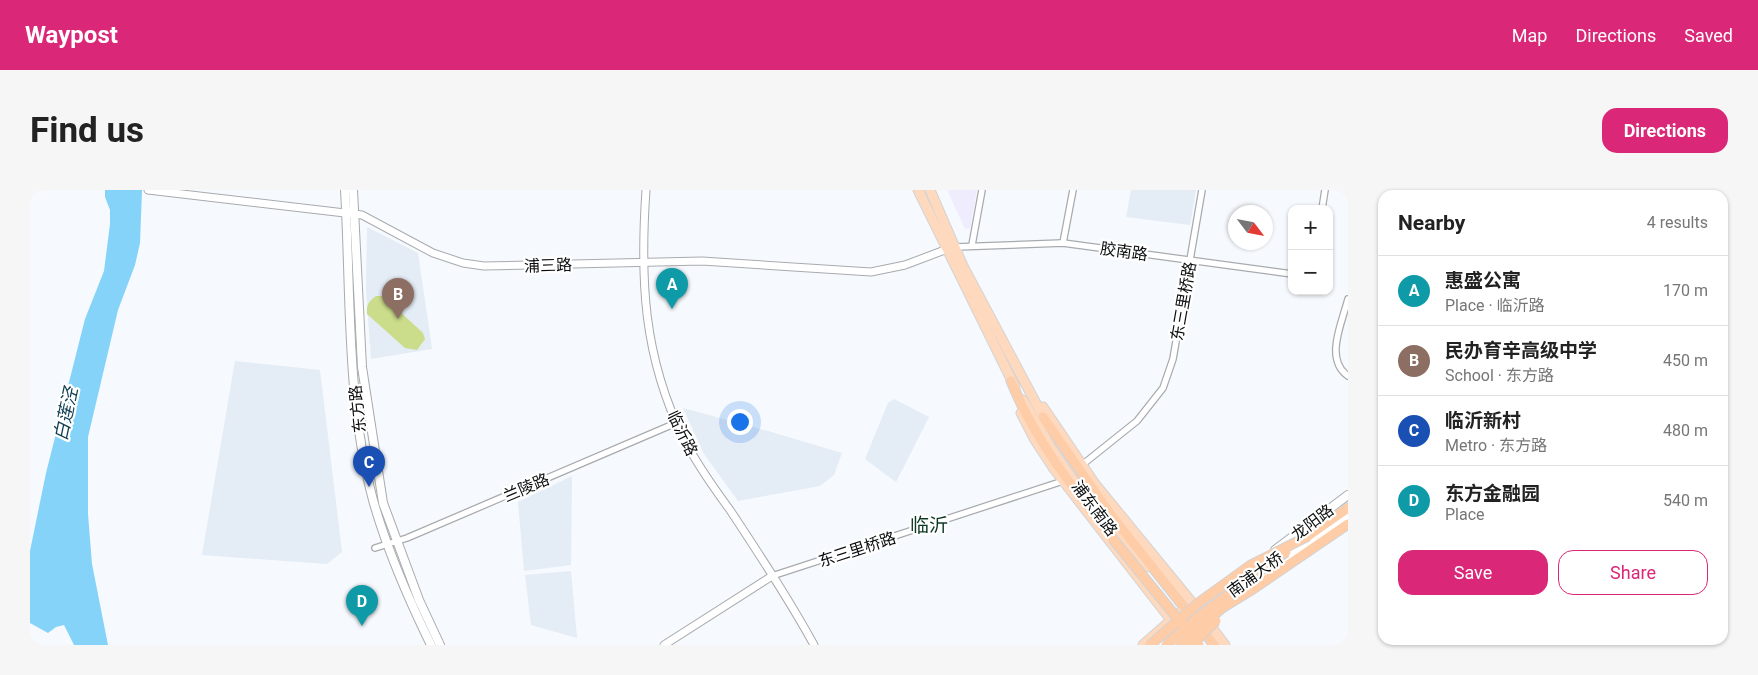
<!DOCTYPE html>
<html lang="en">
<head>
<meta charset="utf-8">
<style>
	:root { --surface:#fff; --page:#f6f6f6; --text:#222; --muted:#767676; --line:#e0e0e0; --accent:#db2777 }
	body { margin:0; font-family:Roboto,"Noto Sans SC",sans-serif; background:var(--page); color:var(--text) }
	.controls { position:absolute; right:15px; top:15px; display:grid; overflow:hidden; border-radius:10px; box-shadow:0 1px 4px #0004 }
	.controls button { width:45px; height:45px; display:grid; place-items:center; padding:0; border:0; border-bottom:1px solid var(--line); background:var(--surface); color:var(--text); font:25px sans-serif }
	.compass { position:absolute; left:1198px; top:15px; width:45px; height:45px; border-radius:50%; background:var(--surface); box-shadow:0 1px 4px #0004; rotate:122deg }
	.you { position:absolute; left:709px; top:231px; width:18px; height:18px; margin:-12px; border:4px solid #fff; border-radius:50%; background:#1a73e8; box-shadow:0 0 0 8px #1a73e833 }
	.badge { display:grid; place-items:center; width:32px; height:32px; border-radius:50%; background:var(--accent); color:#fff; font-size:16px; font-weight:700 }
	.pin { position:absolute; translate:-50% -41px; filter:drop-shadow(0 1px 2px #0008) }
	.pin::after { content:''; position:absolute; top:26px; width:18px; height:15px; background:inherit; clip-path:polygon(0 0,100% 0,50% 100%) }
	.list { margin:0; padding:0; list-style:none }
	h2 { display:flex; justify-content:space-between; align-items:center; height:65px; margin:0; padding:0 20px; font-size:21px }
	h2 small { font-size:16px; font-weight:400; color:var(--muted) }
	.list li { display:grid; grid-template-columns:32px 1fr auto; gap:15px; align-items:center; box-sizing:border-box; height:70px; padding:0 20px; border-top:1px solid var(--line) }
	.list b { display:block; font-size:19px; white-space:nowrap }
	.list p { margin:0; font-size:16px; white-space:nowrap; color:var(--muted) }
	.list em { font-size:16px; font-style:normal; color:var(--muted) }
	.actions { display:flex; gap:10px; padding:15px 20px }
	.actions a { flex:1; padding:11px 0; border:1px solid var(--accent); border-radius:15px; text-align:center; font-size:18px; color:var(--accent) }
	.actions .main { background:var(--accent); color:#fff }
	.map { position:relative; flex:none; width:1318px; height:455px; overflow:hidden; border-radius:15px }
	header { display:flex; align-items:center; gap:30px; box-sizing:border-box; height:70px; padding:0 25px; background:var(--accent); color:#fff }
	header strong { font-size:24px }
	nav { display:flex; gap:28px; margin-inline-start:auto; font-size:18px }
	.intro { display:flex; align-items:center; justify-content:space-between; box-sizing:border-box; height:120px; padding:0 30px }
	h1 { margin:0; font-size:35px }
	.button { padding:12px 22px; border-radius:15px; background:var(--accent); color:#fff; font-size:18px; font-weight:700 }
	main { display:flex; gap:30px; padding:0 30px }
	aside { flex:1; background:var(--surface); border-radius:15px; box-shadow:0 1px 4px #0004 }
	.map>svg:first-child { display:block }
	.built { fill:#e4ecf5 }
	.medical { fill:#efecfe }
	.green { fill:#cbdc8a }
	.water { fill:#85d3f8 }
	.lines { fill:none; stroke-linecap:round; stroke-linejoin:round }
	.minor-casing { stroke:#a8abae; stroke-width:8 }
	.tertiary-casing { stroke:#a8abae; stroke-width:9 }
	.secondary-casing { stroke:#a8abae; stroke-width:10 }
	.primary-casing { stroke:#d3d3d4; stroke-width:11 }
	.trunk-casing { stroke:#d3d3d4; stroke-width:11 }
	.minor { stroke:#fff; stroke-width:5.5 }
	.tertiary { stroke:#fff; stroke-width:7 }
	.secondary { stroke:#fff; stroke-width:8 }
	.primary { stroke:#fed9bd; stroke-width:9 }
	.trunk { stroke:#fecca7; stroke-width:9 }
	.trunk-bridge-casing { stroke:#d3d3d4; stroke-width:11; stroke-linecap:butt }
	.trunk-bridge { stroke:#fecca7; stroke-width:9 }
	.labels { text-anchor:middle; stroke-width:4.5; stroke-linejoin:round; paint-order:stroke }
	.street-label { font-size:16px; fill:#0c0d0e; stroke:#fff }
	.water-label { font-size:18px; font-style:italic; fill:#103e51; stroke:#fff }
	.quarter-label { font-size:19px; fill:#0b3723; stroke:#fff }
</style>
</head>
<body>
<header>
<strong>Waypost</strong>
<nav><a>Map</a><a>Directions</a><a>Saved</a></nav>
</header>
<div class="intro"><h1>Find us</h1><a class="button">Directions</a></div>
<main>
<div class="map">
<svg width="1318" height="455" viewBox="0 0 1318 455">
	<rect width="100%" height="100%" fill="#f6f9fd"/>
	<g class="built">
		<polygon points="1101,0 1166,0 1160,35 1096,27"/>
		<polygon points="337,37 388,63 402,159 341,169 336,99"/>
		<polygon points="205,171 290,180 312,362 297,374 172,365"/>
		<polygon points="864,209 899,227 866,292 835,269 858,213"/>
		<polygon points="653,218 738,241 812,263 804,285 790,296 708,311 674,264"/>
		<polygon points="542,286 541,375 494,381 488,312"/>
		<polygon points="541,381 547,448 501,435 495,385"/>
	</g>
	<polygon class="medical" points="917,0 947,0 940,38 935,39"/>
	<path class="green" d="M 346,106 L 353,106 L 393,143 L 395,149 L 387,160 L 375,158 L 337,124 C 336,115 339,111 346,106 Z"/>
	<polygon class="water" points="75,0 112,0 110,53 105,75 88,120 58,247 58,324 62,374 78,455 44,455 34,435 26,437 18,443 0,433 0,361 16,283 55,129 74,81 80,34 80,20 75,7"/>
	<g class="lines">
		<defs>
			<g id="minor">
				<polyline points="1292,19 1295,0"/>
				<polyline points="1033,53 1043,0"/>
				<polyline points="942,55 952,0"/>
				<polyline points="925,57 1033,53 1262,84"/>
				<path d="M 1318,109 C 1312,133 1294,169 1318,186"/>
				<polyline points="1052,275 1107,231 1133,198 1143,169 1172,0"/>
				<polyline points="345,358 377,348 646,233"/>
				<polyline points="742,386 1033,291"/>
			</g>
			<g id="tertiary">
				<polyline points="118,0 332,25 403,63 433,73 454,76 672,71 841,82 875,75 920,58"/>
				<path d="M 616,0 C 610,88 613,166 653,247 C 666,273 683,297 700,320 C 729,364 759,409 784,455"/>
				<polyline points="634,455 742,386"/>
			</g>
			<g id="secondary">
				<path d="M 315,0 C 321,103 316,210 343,310 C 357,360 378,408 401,455"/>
				<polyline points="323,0 332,177 353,313 389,410 410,455"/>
				<polyline points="1245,360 1318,305"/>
				<polyline points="1231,386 1318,326"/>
			</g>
			<g id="primary">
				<polyline points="888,0 985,197"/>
				<polyline points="900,0 933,76 1017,234"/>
				<polyline points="993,210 1022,259 1056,308"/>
				<polyline points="1013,217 1065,294 1169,421"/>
				<polyline points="991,223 1005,250 1024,279 1155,448"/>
				<polyline points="1056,298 1117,377"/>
				<polyline points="1177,431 1195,455"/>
				<polyline points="1113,455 1153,420"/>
			</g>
			<g id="trunk">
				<path d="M 981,191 C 1005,251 1044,299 1083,349"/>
				<polyline points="1013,227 1081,325 1184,455"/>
				<polyline points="1278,346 1318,318"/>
				<polyline points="1223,399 1318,334"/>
			</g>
		</defs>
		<use href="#minor" class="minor-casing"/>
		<use href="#tertiary" class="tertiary-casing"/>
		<use href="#secondary" class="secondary-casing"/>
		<use href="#primary" class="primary-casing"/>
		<use href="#trunk" class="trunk-casing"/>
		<use href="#minor" class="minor"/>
		<use href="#tertiary" class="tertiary"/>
		<use href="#secondary" class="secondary"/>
		<use href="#primary" class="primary"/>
		<use href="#trunk" class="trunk"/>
		<defs>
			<g id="trunk-bridge">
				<polyline points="1083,349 1169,455"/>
				<polyline points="1120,455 1171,411 1221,375 1278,346"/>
				<polyline points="1136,455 1168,427 1256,362"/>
				<polyline points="1150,455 1192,418 1223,399"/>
				<polyline points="1161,455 1186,431"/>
			</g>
		</defs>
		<use href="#trunk-bridge" class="trunk-bridge-casing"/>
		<use href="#trunk-bridge" class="trunk-bridge"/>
	</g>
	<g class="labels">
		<g class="street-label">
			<text transform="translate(1094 61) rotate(8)" y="6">胶南路</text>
			<text transform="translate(518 75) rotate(-2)" y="6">浦三路</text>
			<text transform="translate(1153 111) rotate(-80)" y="6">东三里桥路</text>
			<text transform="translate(327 219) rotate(-96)" y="6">东方路</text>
			<text transform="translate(653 243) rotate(64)" y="6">临沂路</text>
			<text transform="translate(496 297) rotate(-23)" y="6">兰陵路</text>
			<text transform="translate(1065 318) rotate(53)" y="6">浦东南路</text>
			<text transform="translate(1282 332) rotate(-37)" y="6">龙阳路</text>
			<text transform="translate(827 359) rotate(-18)" y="6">东三里桥路</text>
			<text transform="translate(1225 384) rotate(-36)" y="6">南浦大桥</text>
		</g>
		<g class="water-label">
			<text transform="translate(36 224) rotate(-78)" y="6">白莲泾</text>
		</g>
		<g class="quarter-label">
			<text x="899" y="342">临沂</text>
		</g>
	</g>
</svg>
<div class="controls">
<button>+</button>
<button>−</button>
</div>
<svg class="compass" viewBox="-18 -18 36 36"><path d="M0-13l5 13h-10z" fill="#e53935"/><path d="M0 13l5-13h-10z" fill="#767676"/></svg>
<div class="you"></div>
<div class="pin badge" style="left:642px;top:119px;background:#0f9aa8">A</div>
<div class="pin badge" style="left:368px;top:129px;background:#8d6e63">B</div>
<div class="pin badge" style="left:339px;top:297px;background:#1a4fb4">C</div>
<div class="pin badge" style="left:332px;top:436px;background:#0f9aa8">D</div>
</div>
<aside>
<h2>Nearby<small>4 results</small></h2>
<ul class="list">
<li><span class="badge" style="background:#0f9aa8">A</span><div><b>惠盛公寓</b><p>Place · 临沂路</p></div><em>170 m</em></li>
<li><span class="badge" style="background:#8d6e63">B</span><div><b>民办育辛高级中学</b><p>School · 东方路</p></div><em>450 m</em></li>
<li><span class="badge" style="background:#1a4fb4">C</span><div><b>临沂新村</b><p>Metro · 东方路</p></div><em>480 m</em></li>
<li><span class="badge" style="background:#0f9aa8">D</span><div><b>东方金融园</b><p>Place</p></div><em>540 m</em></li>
</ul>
<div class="actions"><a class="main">Save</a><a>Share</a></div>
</aside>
</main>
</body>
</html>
